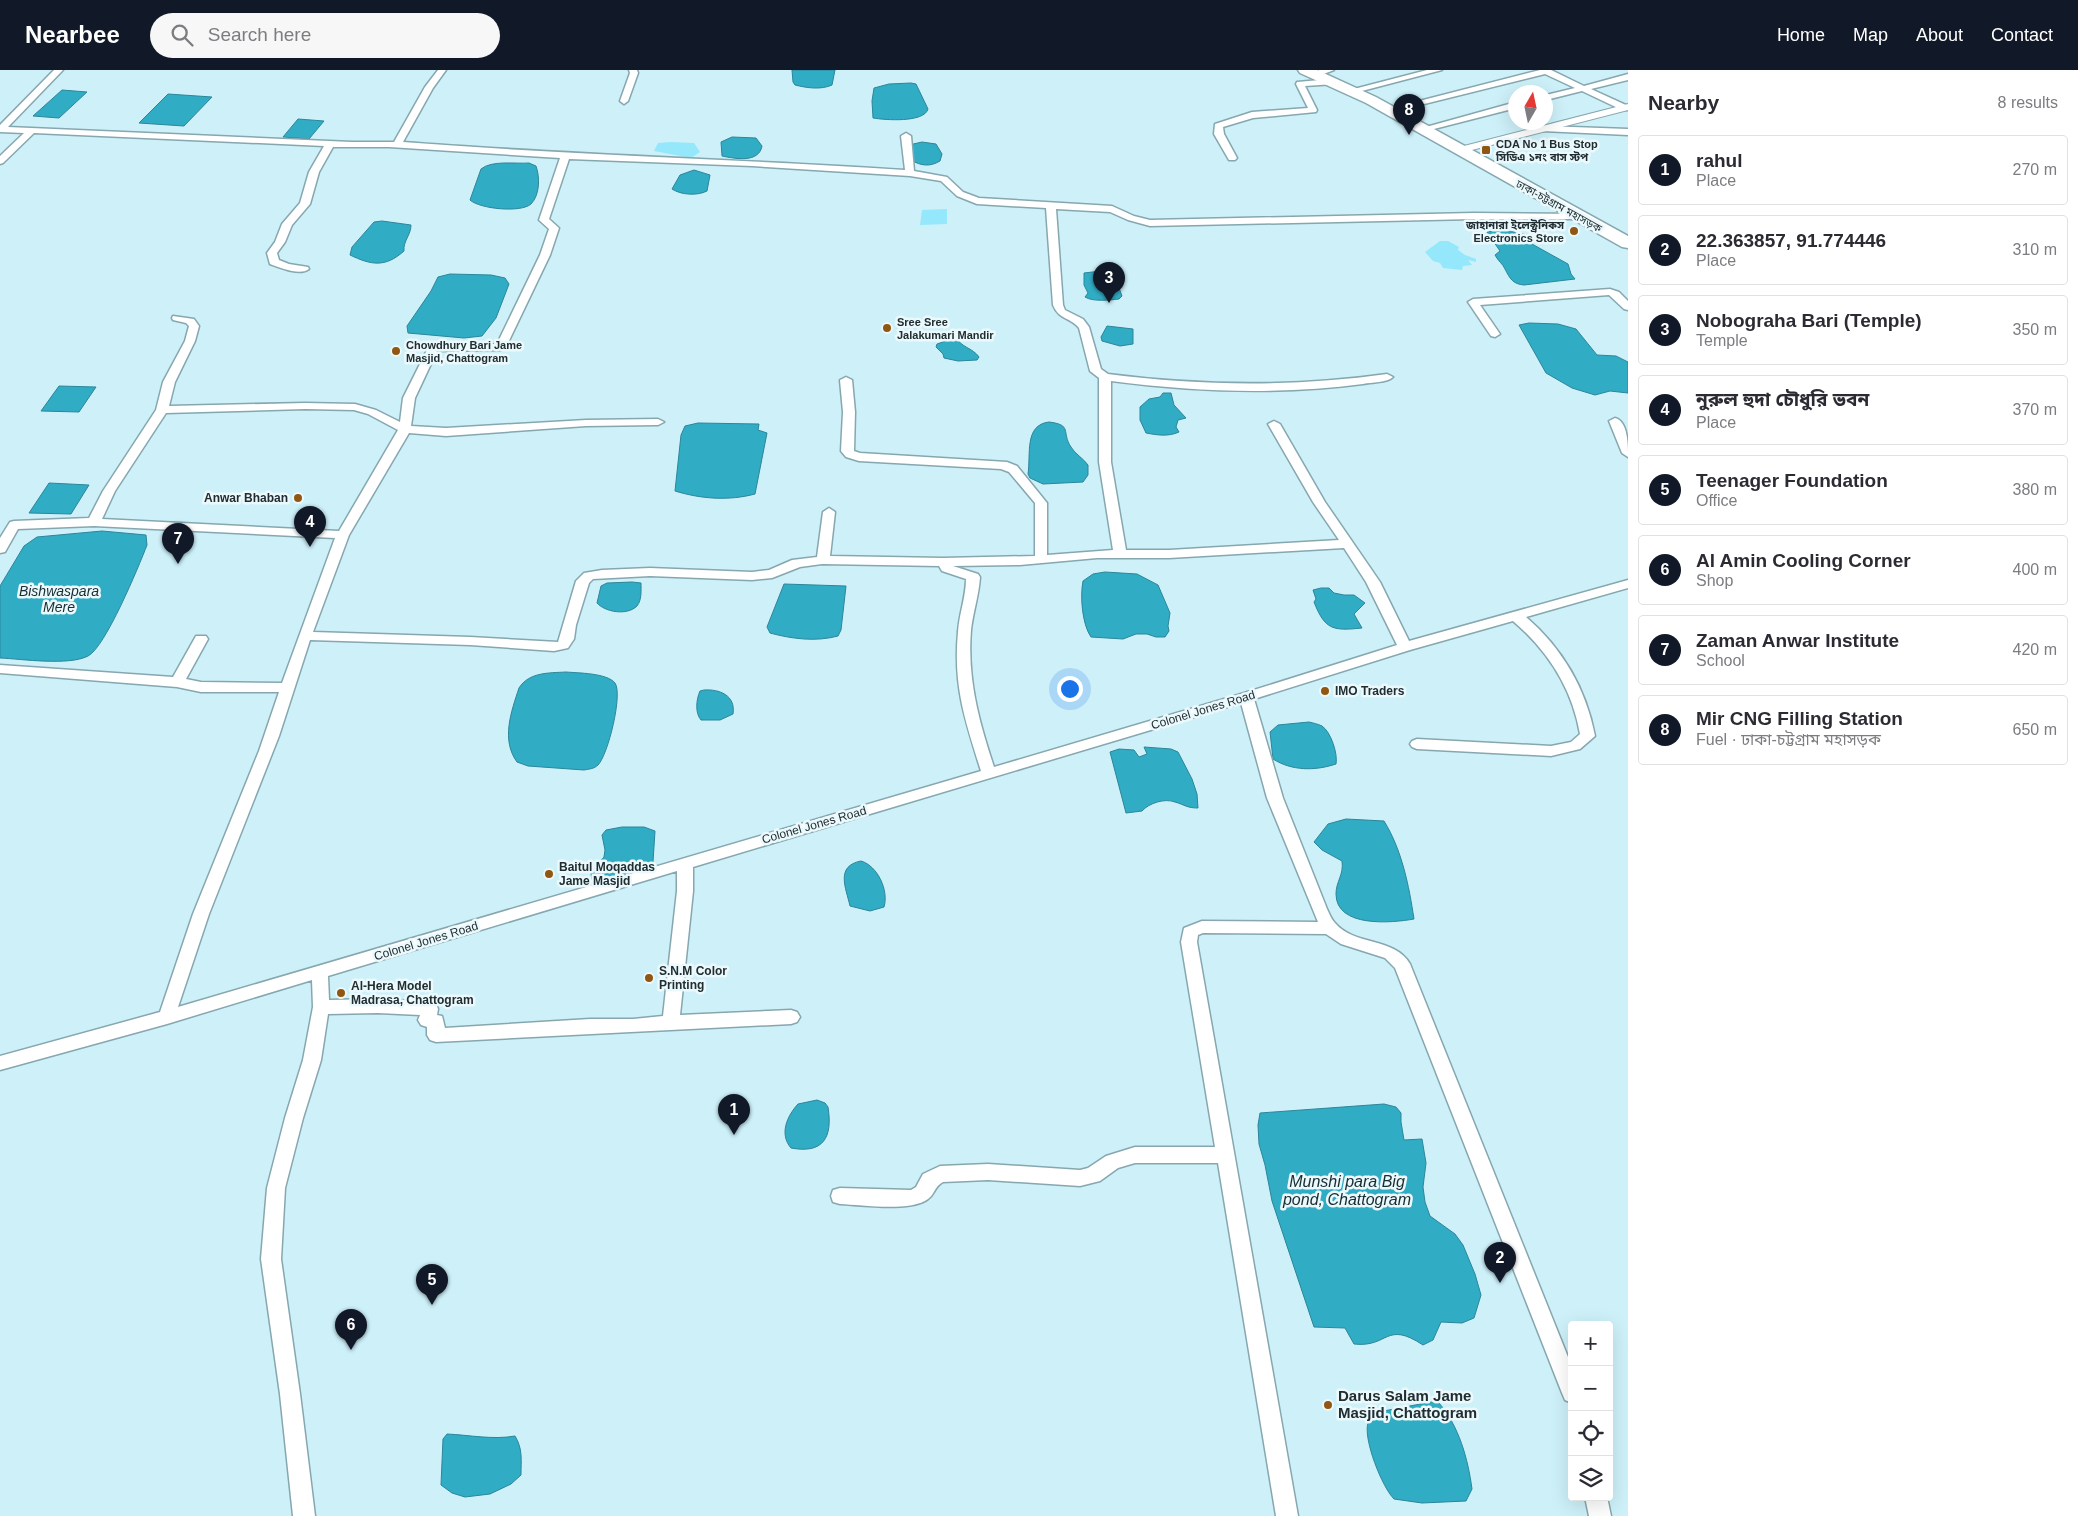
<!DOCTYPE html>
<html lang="en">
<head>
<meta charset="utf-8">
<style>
	:root { --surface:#fff; --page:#f7f7f7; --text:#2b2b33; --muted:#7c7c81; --line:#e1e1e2; --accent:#111827 }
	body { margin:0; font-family:Arial,"Noto Sans Bengali",sans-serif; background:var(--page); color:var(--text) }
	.controls { position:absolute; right:15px; bottom:15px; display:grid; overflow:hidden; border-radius:5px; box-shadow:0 5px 20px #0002 }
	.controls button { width:45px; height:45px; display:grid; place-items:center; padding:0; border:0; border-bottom:1px solid var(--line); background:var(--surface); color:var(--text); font:25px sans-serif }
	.compass { position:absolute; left:1508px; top:15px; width:45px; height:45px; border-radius:50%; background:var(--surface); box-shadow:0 5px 20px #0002; rotate:9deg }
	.you { position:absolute; left:1069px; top:618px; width:18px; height:18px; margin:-12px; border:4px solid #fff; border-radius:50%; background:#1a73e8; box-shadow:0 0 0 8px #1a73e833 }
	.badge { display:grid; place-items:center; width:32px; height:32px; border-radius:50%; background:var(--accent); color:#fff; font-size:16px; font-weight:700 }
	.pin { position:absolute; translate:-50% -41px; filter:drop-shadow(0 1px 2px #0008) }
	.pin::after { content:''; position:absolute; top:26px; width:18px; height:15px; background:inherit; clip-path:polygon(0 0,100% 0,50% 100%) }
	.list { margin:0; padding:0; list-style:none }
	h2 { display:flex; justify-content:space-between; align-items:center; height:65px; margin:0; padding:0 20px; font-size:21px }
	h2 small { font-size:16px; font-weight:400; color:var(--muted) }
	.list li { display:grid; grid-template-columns:32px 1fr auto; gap:15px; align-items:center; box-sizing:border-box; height:70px; margin:0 10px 10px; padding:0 10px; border:1px solid var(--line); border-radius:5px }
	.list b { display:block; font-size:19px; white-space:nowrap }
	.list p { margin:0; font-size:16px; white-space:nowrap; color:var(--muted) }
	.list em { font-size:16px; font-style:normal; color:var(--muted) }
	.icon { flex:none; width:28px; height:28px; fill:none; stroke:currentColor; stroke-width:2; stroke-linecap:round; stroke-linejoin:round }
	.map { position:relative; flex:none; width:1628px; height:1446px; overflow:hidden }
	header { display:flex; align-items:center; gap:30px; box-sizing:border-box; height:70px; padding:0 25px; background:var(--accent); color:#fff }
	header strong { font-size:24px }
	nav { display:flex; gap:28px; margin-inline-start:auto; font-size:18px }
	.search { width:350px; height:45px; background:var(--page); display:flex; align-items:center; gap:12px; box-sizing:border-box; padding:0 18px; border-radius:28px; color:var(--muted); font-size:19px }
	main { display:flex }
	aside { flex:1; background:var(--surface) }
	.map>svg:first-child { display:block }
	.green { fill:#95e8fb }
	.water { fill:#31acc5; stroke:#2c8699 }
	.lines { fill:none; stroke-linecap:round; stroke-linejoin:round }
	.minor-casing { stroke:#86a7af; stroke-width:3 }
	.tertiary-casing { stroke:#86a7af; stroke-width:2 }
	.trunk-casing { stroke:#86a7af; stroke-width:3 }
	.minor { fill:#fff; fill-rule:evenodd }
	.tertiary { fill:#fff; fill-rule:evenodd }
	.trunk { fill:#fff; fill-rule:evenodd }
	.poi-dot { fill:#915712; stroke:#ebf9fd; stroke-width:2 }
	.labels { text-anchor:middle; stroke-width:5; stroke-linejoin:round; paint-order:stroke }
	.far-poi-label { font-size:11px; font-weight:bold; fill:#202d31; stroke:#ebf9fd; text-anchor:start }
	.far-street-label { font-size:11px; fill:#202d31; stroke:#ebf9fd }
	.poi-label { font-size:12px; font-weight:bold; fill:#202d31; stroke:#ebf9fd; text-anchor:start }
	.street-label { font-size:12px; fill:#202d31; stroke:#ebf9fd }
	.water-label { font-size:14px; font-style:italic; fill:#182d31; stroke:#ebf9fd }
	.near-poi-label { font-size:15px; font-weight:bold; fill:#202d31; stroke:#ebf9fd; text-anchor:start }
	.near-water-label { font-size:16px; font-style:italic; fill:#182d31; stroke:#ebf9fd }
</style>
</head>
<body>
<header>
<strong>Nearbee</strong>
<div class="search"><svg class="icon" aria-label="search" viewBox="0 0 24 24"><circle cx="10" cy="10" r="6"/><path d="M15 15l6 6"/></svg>Search here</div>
<nav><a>Home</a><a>Map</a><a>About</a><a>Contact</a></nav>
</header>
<main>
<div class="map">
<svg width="1628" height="1446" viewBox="0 0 1628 1446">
	<rect width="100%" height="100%" fill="#cdf0f9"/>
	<g class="green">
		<polygon points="670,72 694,73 700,82 691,88 654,81 658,73"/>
		<polygon points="947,139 947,154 920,155 922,140"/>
		<polygon points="1440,171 1448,171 1459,177 1458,180 1465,185 1476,189 1476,192 1468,190 1472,195 1463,196 1462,200 1443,198 1440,193 1433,191 1425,182"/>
	</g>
	<g class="water">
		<path d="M 792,0 L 835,0 L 832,15 C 821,20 807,18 795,15 L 793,12 Z"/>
		<path d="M 911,13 L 916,14 L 928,39 C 924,53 885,50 873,48 L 872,31 L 874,18 L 889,14 Z"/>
		<polygon points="62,20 87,22 59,48 33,46"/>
		<polygon points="168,24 212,27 184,56 139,53"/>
		<polygon points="298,49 324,51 309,69 283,67"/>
		<path d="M 732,67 L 756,68 L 762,76 C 759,93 736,89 722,86 L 721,72 Z"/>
		<path d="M 922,72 L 936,74 L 942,84 L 940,91 C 930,97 921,96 911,90 L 909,75 Z"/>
		<path d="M 529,93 L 536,96 C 540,107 540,125 531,134 C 521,143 480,139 470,130 L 481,99 C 492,90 515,94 529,93 Z"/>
		<path d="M 694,100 L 710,105 L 707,121 C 697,126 681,125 672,119 L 680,105 Z"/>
		<path d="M 382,151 L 411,155 C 411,165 403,171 404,181 C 385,198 371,195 350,185 L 352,177 L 374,152 Z"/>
		<path d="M 1493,161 L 1516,162 L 1534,167 L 1535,170 L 1532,174 L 1568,194 L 1571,204 L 1575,209 L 1524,215 C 1513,214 1510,209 1505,199 C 1503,194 1498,191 1495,185 L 1500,181 L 1487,162 Z"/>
		<path d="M 1105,199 L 1113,200 L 1119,207 L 1116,210 L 1122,226 L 1119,229 C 1110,230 1093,232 1085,227 L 1088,223 L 1084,215 L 1084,203 L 1101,201 Z"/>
		<polygon points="450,204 491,205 505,208 509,214 496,248 482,266 464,268 408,263 407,256 431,221 438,207"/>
		<polygon points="1529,253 1558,254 1576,259 1597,285 1616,286 1628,292 1628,323 1610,321 1595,325 1572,318 1546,303 1519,255"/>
		<polygon points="1107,256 1133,259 1133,274 1120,276 1102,271 1101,267"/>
		<path d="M 948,265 L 956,267 C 960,277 973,278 979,287 L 977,290 L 958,291 L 944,288 L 943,284 L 936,277 L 937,274 L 943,272 Z"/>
		<polygon points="59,316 96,317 79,342 41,341"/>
		<path d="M 1163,323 L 1171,323 L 1174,335 L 1186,348 L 1178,350 L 1176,357 L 1179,362 C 1168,367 1157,365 1146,363 L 1140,350 L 1140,337 L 1149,329 L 1160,327 Z"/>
		<path d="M 1049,352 C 1073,355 1061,362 1071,377 C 1075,384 1083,388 1088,395 L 1088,405 L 1083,412 L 1043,414 L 1030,408 L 1028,404 C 1031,384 1024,355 1049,352 Z"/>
		<path d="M 698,353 L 759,354 L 758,360 L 767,363 L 755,424 C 729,431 701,429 675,421 L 681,365 L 685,356 Z"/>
		<polygon points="49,413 89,415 71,444 29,443"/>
		<path d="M 102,461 L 146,465 L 147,475 C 139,496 105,578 88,586 C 69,596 22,589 0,588 L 0,516 L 24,476 L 37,467 Z"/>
		<path d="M 1105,502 L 1137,504 L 1158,515 L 1170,543 L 1168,556 L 1169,561 L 1165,567 L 1156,567 L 1147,564 L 1136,564 L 1123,569 L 1091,567 C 1082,554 1080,526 1083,511 L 1093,504 Z"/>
		<path d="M 632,512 L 641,513 C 641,520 642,530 637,536 C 627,546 605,542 597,533 L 601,516 L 607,513 Z"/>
		<path d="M 784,514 L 846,516 L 841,560 L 838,566 C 816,572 792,569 770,563 L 767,557 Z"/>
		<path d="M 1321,518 L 1329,518 L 1334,523 L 1344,525 L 1354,525 L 1365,533 L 1354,544 L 1362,558 C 1333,561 1325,560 1314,532 L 1316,529 L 1313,520 Z"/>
		<path d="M 566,602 C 578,603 607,603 615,613 C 623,624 608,685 598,695 C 594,699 589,699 584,700 L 528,696 L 517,692 C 501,670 511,642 519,618 C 529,602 549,603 566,602 Z"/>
		<path d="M 704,620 C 719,619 736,625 733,644 L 720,650 L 701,650 C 695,643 696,630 700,621 Z"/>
		<path d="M 1309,652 C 1313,653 1318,654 1322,656 C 1331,662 1338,684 1336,694 C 1315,701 1292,701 1273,689 L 1270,662 L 1278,655 Z"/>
		<path d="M 1144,677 L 1171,679 L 1178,682 L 1192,709 L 1197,724 L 1198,738 C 1187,738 1185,735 1175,732 C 1165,728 1149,733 1142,741 L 1126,743 L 1110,682 L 1119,679 L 1134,680 L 1139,687 L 1147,684 Z"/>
		<path d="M 1346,749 L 1384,751 C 1402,780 1409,816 1414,849 C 1392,853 1336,858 1336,824 C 1336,811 1344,805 1342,791 L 1322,780 L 1314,772 L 1328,754 Z"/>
		<path d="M 622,757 L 644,757 L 655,761 L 653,792 L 648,799 C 635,803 603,817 592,810 L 591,803 L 604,787 L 605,780 L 602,765 L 606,760 Z"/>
		<path d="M 861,791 C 878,796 889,821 884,837 L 870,841 L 850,836 C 846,818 835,796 861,791 Z"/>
		<path d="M 817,1030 L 825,1033 L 828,1037 C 833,1068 823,1084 791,1078 C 779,1064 787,1046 798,1034 Z"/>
		<path d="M 1384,1034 L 1396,1037 L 1401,1043 L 1401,1052 L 1404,1070 L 1422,1069 L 1426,1093 L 1423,1117 L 1425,1132 L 1430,1146 L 1455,1164 L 1463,1175 L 1475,1204 L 1481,1225 L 1474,1248 L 1462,1253 L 1441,1252 L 1433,1270 L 1423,1275 C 1385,1250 1389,1278 1354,1274 L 1345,1258 L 1314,1257 L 1272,1131 L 1265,1095 L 1259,1074 L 1258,1055 L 1260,1043 Z"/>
		<path d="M 1431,1332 L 1439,1333 C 1459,1356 1468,1389 1472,1419 L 1466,1431 L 1422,1433 L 1394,1429 C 1382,1417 1363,1369 1368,1353 C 1369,1350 1371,1346 1373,1343 Z"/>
		<path d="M 447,1364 C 469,1365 493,1370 515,1366 C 523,1379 521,1390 521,1405 L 511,1414 L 490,1424 L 465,1427 L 452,1423 L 441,1415 L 443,1369 Z"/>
	</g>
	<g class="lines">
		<defs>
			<g id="minor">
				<path d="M 54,0 L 63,0 L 8,57 L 352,72 L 394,72 L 425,17 L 438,0 L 446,0 L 433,18 L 403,72 C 570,85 738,89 905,100 L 901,66 L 906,63 L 911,66 L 914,101 L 947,107 L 963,122 L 979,128 L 1112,136 L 1134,146 L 1150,150 L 1474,143 L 1580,144 L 1580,148 L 1577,149 L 1474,149 L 1150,156 L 1128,150 L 1110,142 L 1056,139 L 1063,235 L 1065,240 L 1083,249 L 1089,257 L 1101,299 L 1108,304 C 1202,316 1294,317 1387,304 L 1393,307 C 1387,313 1372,312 1363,314 C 1280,325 1195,322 1111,311 L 1111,392 L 1126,480 L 1169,480 L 1339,470 L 1313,432 L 1268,354 L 1274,351 L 1280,354 L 1325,432 L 1380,512 L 1409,571 L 1628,510 L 1628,518 L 1526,547 C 1562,578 1586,619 1595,666 L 1580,679 L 1551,686 L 1417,679 L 1412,677 L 1410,674 L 1412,671 L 1417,669 L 1551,676 L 1571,672 L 1580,664 C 1572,618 1548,581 1513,551 L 1410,580 L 1254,629 L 1283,728 L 1327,839 C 1329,843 1331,849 1335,853 C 1354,876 1395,867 1410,894 L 1572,1297 L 1572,1333 L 1565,1330 L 1562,1323 L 1395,898 L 1385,888 L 1341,874 L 1326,864 L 1203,863 L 1198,865 L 1197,872 L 1298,1446 L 1276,1446 L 1218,1093 L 1135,1093 L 1118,1098 L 1100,1111 L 1080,1116 L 988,1110 L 943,1112 C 934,1117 935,1124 928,1129 C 912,1142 861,1135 840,1134 L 833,1132 L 831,1126 L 833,1120 L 840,1118 L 911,1120 L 916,1117 L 923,1104 L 940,1096 L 988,1094 L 1080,1100 L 1088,1098 L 1106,1086 L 1135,1077 L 1215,1077 L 1181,872 L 1184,858 L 1202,851 L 1318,852 L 1267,728 L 1241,633 L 693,797 L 693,821 L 680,945 L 791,940 L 797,942 L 800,947 L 797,952 L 791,954 L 436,972 L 430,970 L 427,965 L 427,957 L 421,955 L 418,950 L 420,945 L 378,943 L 328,944 L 321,990 L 303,1048 L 285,1118 L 281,1189 L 300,1324 L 315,1446 L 293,1446 L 280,1324 L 261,1189 L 267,1118 L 285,1048 L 303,990 L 313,937 L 312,910 L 167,954 L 0,1000 L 0,986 L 160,942 L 193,844 L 259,681 L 279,622 L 201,622 L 177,617 L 0,603 L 0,595 L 173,607 L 196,566 L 206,566 L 208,569 L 186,609 L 201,612 L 282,613 L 335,468 L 94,456 L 18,459 L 5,482 L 0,483 L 0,468 L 10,452 L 14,451 L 89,448 L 103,421 L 156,340 L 163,312 L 185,271 L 189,256 L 186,253 L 173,250 L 172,248 L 173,246 L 194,249 L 199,256 L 195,271 L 175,312 L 169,336 L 305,333 L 355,334 L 376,340 L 400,352 L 403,328 L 429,276 L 497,274 L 540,185 L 549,159 L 539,150 L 560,88 L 389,77 L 333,77 L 319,102 L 310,134 L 292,155 L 285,172 L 277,183 L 279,190 L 289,194 L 308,197 L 309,199 C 300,206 281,198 270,194 L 267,183 L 275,172 L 282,154 L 300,133 L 309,102 L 324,76 L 34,63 L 3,93 L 0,94 L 0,86 L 24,63 L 0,62 L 0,55 ZM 569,89 L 752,96 L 910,106 L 941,111 L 957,126 L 977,134 L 1046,138 L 1053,235 C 1059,250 1070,247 1079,258 L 1090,301 L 1099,308 L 1099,392 L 1113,480 L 1047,485 L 1047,433 L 1017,396 L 1007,392 L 860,383 L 854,381 L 855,342 L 852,310 L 846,307 L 840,310 L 843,342 L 841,381 L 846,387 L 859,391 L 1001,399 L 1009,402 L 1035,433 L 1035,486 L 943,488 L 830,486 L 835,442 L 829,438 L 823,442 L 817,487 L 792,490 L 769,500 L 752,502 L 650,498 L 602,500 L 584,503 L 576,511 L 558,572 L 470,567 L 313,562 L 349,465 L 409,363 L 446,366 L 586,356 L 658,355 L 664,352 L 658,349 L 586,350 L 446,358 L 411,356 L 415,328 L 437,281 L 501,280 L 506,277 L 550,185 L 559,158 L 549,149 ZM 305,339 L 354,340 L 368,344 L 398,360 L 339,461 L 102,449 L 115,421 L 166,343 ZM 1344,478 L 1366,512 L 1397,575 L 1241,624 L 994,697 C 979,652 967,609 971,560 C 973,542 979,525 980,507 L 978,504 L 953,496 L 1020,495 L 1097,488 L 1169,488 ZM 822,494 L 939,496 L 942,501 L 966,509 C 966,527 959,544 958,562 C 953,616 965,650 981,701 L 178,937 L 209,844 L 279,666 L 310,570 L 470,575 L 554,581 L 568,578 L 574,569 L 576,555 L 589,513 L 593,509 L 650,506 L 752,510 L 772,508 L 800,497 ZM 677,801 L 677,821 L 663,946 L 633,949 L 590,949 L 445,958 L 442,946 L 437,945 L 438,939 L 436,934 L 430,932 L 378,929 L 329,930 L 328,906 Z"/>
				<polygon points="629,0 637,0 638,3 628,31 624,34 620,31 630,3"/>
				<polygon points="1319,0 1334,0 1321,5 1317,2"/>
				<polygon points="1427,0 1442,0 1358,22 1354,19"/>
				<polygon points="1540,0 1551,0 1584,16 1628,4 1628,10 1591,19 1628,36 1628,40 1622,40 1582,21 1546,30 1546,25 1575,18 1545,4 1396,41 1392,38"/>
				<polygon points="1332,9 1335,10 1335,14 1305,16 1317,40 1316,42 1253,48 1223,57 1224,64 1237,88 1235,90 1229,90 1214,64 1215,54 1252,42 1308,38 1296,14 1297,12"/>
				<polygon points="1516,32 1516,38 1430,60 1426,57"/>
				<polygon points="1545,56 1628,59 1628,65 1542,61 1541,59"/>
				<polygon points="1610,219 1619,222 1628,231 1628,240 1624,239 1609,225 1480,235 1500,264 1495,267 1491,266 1468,232 1473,229"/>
				<path d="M 1615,348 C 1628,351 1628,375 1628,387 L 1622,383 L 1609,351 Z"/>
				<polygon points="1585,1427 1607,1427 1611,1446 1589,1446"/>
			</g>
			<polygon id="tertiary" points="1628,34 1628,40 1468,81 1462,78 1464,76"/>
			<polygon id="trunk" points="1298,0 1317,0 1376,27 1628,166 1628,178 1622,177 1366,33 1300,3"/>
		</defs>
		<use href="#minor" class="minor-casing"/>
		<use href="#tertiary" class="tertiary-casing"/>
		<use href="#trunk" class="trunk-casing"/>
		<use href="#minor" class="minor"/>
		<use href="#tertiary" class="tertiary"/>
		<use href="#trunk" class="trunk"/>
	</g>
	<g class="poi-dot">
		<rect x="1481" y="75" width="10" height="10" rx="2.5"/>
		<circle cx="1574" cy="161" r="5"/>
		<circle cx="887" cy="258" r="5"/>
		<circle cx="396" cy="281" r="5"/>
		<circle cx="298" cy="428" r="5"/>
		<circle cx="1325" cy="621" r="5"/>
		<circle cx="549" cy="804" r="5"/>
		<circle cx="649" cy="908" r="5"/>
		<circle cx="341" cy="923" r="5"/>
		<circle cx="1328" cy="1335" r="5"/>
	</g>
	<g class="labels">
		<g class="far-poi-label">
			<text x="1496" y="78">CDA No 1 Bus Stop<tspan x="1496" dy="13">সিডিএ ১নং বাস স্টপ</tspan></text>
			<text x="1564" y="159" text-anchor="end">জাহানারা ইলেক্ট্রনিকস<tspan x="1564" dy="13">Electronics Store</tspan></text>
			<text x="897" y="256">Sree Sree<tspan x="897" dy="13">Jalakumari Mandir</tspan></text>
			<text x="406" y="279">Chowdhury Bari Jame<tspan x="406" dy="13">Masjid, Chattogram</tspan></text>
		</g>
		<g class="far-street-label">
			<text transform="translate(1559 136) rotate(29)" y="4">ঢাকা-চট্টগ্রাম মহাসড়ক</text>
		</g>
		<g class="poi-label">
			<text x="288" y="432" text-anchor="end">Anwar Bhaban</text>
			<text x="1335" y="625">IMO Traders</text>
			<text x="559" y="801">Baitul Moqaddas<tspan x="559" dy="14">Jame Masjid</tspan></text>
			<text x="659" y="905">S.N.M Color<tspan x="659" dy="14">Printing</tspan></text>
			<text x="351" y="920">Al-Hera Model<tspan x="351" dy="14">Madrasa, Chattogram</tspan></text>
		</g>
		<g class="street-label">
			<text transform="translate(1203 640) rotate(-17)" y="4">Colonel Jones Road</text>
			<text transform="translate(814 755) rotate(-16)" y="4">Colonel Jones Road</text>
			<text transform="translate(426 871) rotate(-17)" y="4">Colonel Jones Road</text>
		</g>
		<g class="water-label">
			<text x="59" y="526">Bishwaspara<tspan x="59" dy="16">Mere</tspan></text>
		</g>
		<g class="near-poi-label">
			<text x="1338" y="1331">Darus Salam Jame<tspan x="1338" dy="17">Masjid, Chattogram</tspan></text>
		</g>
		<g class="near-water-label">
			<text x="1347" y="1117">Munshi para Big<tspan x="1347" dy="18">pond, Chattogram</tspan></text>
		</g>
	</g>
</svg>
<div class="controls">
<button>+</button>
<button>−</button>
<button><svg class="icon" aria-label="locate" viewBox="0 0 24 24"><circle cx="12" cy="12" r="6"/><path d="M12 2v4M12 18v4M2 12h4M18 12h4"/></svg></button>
<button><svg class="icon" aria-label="layers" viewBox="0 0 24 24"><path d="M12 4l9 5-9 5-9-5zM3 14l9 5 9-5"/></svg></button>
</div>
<svg class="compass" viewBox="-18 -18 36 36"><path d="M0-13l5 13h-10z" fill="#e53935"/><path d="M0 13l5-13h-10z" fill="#7c7c81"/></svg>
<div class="you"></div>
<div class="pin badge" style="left:734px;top:1065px">1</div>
<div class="pin badge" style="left:1500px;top:1213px">2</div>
<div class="pin badge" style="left:1109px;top:233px">3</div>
<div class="pin badge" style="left:310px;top:477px">4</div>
<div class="pin badge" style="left:432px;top:1235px">5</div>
<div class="pin badge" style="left:351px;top:1280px">6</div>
<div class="pin badge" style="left:178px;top:494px">7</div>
<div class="pin badge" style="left:1409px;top:65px">8</div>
</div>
<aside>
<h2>Nearby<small>8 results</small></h2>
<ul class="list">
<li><span class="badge">1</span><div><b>rahul</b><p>Place</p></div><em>270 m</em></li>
<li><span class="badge">2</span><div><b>22.363857, 91.774446</b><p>Place</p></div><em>310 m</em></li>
<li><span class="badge">3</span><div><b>Nobograha Bari (Temple)</b><p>Temple</p></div><em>350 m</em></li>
<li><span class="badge">4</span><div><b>নুরুল হুদা চৌধুরি ভবন</b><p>Place</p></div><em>370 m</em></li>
<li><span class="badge">5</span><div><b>Teenager Foundation</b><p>Office</p></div><em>380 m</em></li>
<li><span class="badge">6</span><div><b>Al Amin Cooling Corner</b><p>Shop</p></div><em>400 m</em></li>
<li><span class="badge">7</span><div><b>Zaman Anwar Institute</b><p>School</p></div><em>420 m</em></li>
<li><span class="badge">8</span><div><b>Mir CNG Filling Station</b><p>Fuel · ঢাকা-চট্টগ্রাম মহাসড়ক</p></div><em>650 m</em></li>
</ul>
</aside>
</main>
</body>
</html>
